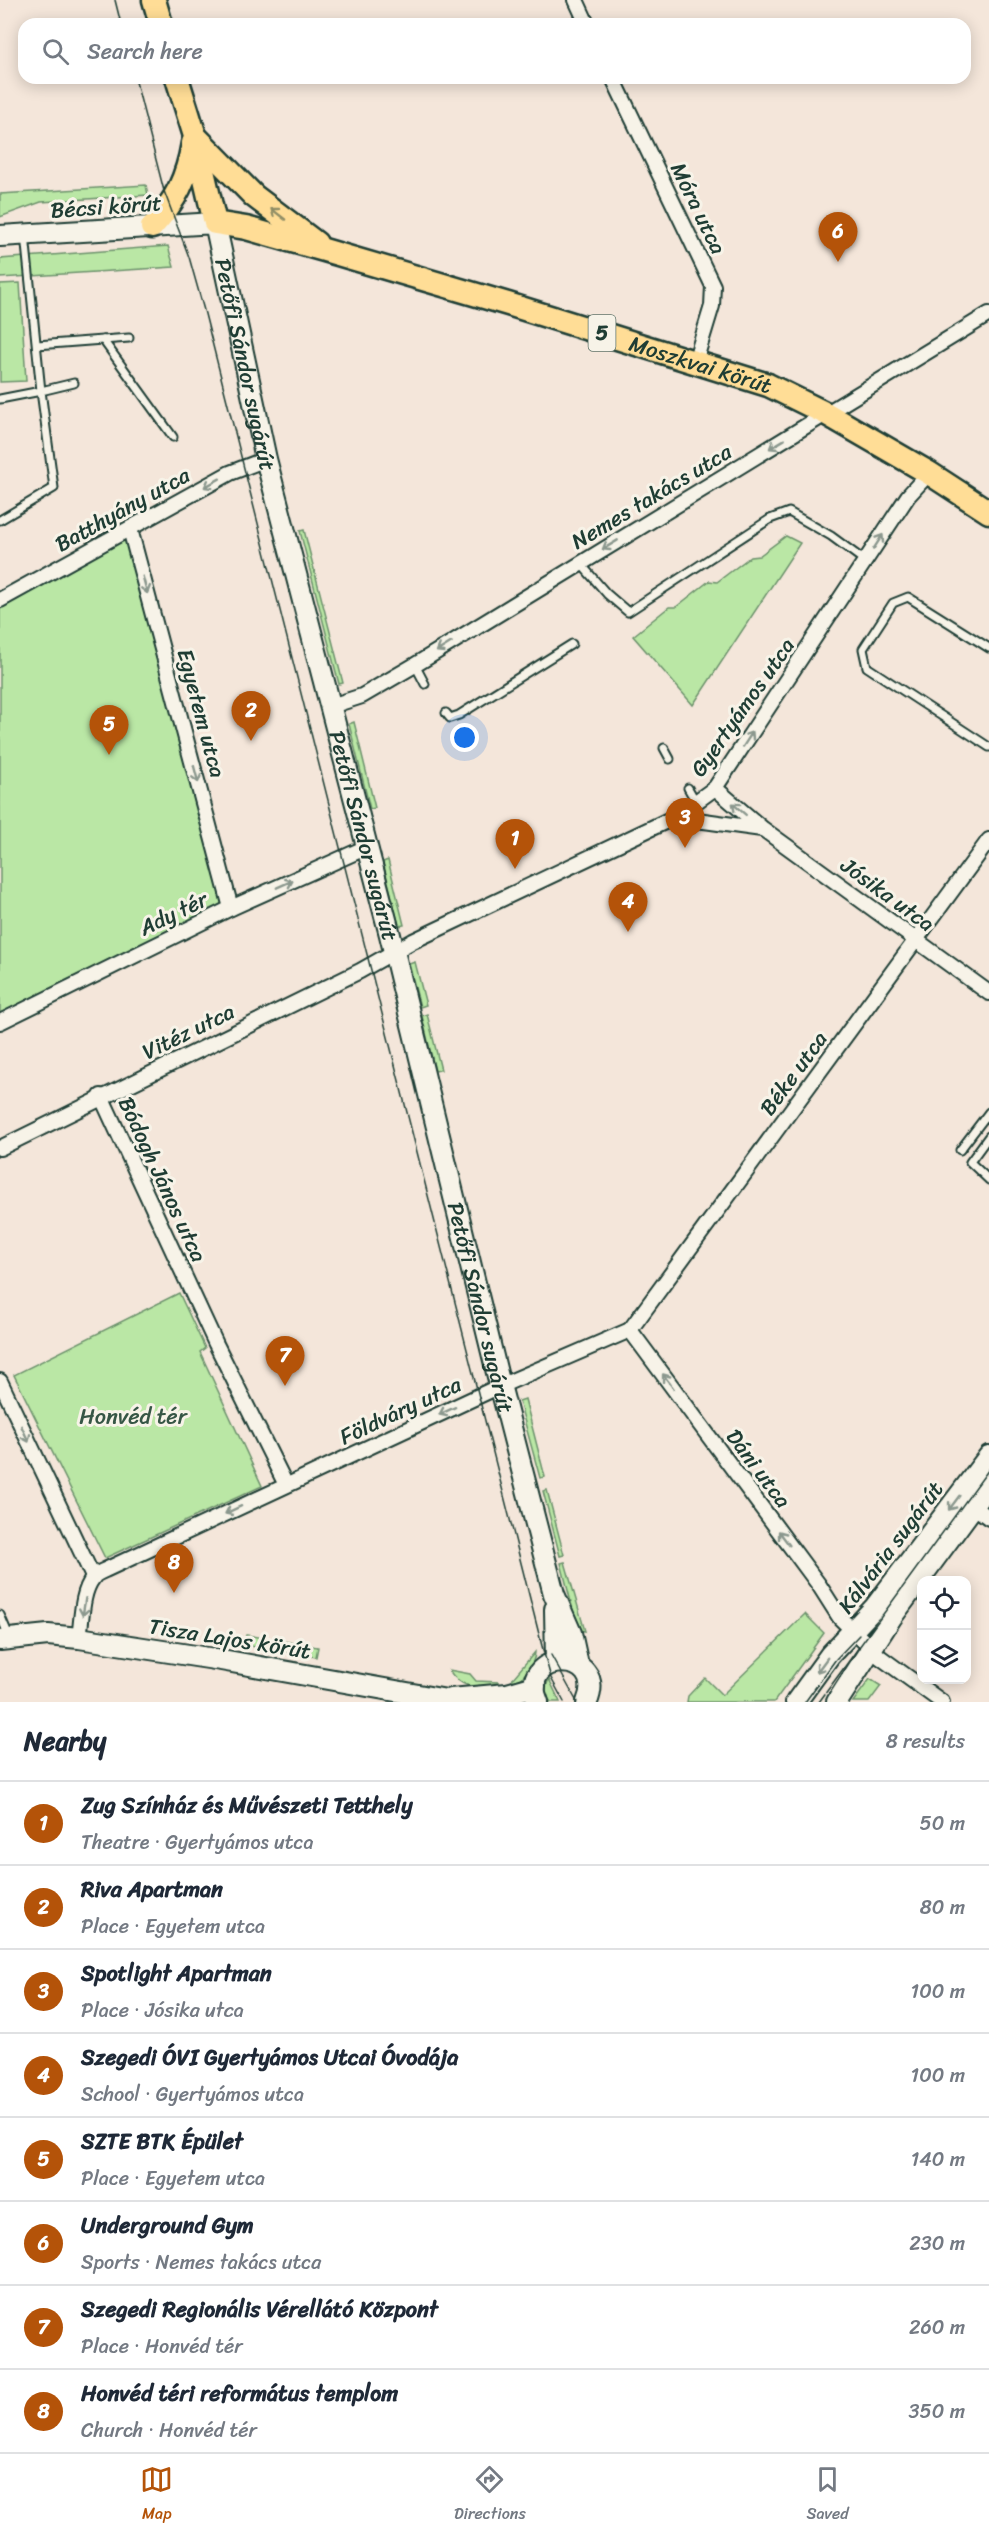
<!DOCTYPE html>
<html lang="en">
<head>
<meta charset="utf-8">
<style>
	:root { --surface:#fff; --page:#f6f6f7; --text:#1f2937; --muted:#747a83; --line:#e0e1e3; --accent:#b45309 }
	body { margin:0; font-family:Sriracha,sans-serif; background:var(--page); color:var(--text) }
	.controls { position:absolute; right:18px; bottom:18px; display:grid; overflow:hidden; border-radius:12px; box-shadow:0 3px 15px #0003 }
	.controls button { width:54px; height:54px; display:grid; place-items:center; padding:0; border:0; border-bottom:2px solid var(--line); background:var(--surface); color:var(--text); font:30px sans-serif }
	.you { position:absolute; left:465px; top:738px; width:21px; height:21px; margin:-15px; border:4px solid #fff; border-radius:50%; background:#1a73e8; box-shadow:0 0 0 9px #1a73e833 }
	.badge { display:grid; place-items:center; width:39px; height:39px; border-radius:50%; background:var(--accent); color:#fff; font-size:20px; font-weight:700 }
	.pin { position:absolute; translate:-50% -50px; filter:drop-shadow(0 2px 3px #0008) }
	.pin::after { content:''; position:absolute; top:32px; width:21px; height:18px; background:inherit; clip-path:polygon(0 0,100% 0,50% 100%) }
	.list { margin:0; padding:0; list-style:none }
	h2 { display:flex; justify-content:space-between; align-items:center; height:78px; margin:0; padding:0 24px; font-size:26px }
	h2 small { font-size:20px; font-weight:400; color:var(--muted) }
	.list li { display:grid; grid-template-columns:39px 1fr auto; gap:18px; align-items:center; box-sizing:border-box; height:84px; padding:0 24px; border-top:2px solid var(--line) }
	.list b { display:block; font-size:22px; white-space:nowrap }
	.list p { margin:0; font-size:20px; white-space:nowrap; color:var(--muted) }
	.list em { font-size:20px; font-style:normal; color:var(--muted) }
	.icon { flex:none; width:33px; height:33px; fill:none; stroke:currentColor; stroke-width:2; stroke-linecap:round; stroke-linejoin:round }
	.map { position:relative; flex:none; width:989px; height:1702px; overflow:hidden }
	.search { position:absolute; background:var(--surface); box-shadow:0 3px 15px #0003; left:18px; right:18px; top:18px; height:66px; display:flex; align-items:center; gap:15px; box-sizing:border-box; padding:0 21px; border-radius:18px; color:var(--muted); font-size:22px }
	.sheet { height:750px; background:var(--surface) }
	nav { display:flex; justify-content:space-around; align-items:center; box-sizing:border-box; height:84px; border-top:2px solid var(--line); background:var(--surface); font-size:16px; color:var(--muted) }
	nav a { display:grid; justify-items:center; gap:3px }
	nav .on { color:var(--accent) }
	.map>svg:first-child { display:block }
	.green { fill:#bae7a5; stroke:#6c926c; stroke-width:1.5 }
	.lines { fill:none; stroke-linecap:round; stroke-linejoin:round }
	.lane-casing { stroke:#1f3d34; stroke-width:11 }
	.street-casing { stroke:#1f3d34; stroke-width:18 }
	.secondary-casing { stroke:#1f3d34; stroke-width:24 }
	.primary-casing { stroke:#1f3d34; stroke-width:27 }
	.lane { stroke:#f7f3e8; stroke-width:7 }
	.street { stroke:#f7f3e8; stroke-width:14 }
	.secondary { stroke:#f7f3e8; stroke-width:20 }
	.primary { stroke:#ffdd96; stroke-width:22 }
	.tram { stroke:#1f3d34; stroke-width:1.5 }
	.oneway { stroke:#8f8d65 }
	.oneway2 { stroke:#8b988e }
	.labels { text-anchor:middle; stroke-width:6; stroke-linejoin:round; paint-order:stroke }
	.shield { fill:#f7f3e8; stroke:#60746a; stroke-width:1.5 }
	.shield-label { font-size:21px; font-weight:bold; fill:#1f3d34 }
	.street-label { font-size:22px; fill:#1f3d34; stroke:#f7f3e8 }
	.park-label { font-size:22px; fill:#365645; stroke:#f7f3e8 }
</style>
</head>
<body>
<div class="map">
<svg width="989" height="1702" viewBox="0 0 989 1702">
	<rect width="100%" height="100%" fill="#f4e6da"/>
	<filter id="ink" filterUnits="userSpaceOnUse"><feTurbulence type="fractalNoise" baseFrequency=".0167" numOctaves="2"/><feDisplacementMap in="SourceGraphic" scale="12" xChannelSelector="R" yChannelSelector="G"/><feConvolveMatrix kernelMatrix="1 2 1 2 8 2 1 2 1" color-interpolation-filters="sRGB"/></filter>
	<g filter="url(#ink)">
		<g class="green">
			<polygon points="146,185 148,195 41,202 0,217 0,194"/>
			<polygon points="168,246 174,267 0,278 0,259"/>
			<polygon points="20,283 26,381 0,382 0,284"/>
			<polygon points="130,529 231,908 0,1024 0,600"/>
			<polygon points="304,530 343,683 339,684 300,531"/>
			<polygon points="786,536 800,543 693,705 633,636 669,607 676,607 709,581 717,582 750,557 759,556"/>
			<polygon points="354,722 375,808 370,809 349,724"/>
			<polygon points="388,860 404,925 399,926 383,862"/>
			<polygon points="415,962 426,1005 420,1007 409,964"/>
			<polygon points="427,1014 441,1070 435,1071 422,1016"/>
			<polygon points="179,1293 205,1348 200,1352 262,1486 105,1558 14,1375"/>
			<polygon points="525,1399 545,1477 540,1478 519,1401"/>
			<polygon points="547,1490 564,1555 560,1556 543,1491"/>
			<polygon points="565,1562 585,1631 578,1630 561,1563"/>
			<polygon points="805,1614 824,1633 774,1702 687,1702 688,1696 705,1678 722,1695"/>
			<polygon points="246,1635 318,1647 316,1657 244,1645"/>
			<path d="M 535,1652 C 535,1665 521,1680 511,1687 L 513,1678 Z"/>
			<path d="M 449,1670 L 470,1674 L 476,1681 L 499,1682 L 501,1690 C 481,1688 461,1690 449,1670 Z"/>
			<path d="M 549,1679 L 560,1702 L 551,1702 C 544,1694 545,1688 549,1679 Z"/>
			<polygon points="870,1679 881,1686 869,1702 853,1702"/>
		</g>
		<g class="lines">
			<defs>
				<g id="lane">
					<polyline points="103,340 173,437"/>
					<polyline points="37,345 129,338"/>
					<polyline points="0,399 41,391 25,235"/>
					<polyline points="0,520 54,488 41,391 74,383"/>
					<polyline points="580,563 607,594 628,612 770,519 789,512 831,536 865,561"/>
					<polyline points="989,648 908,597 893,603 863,649 867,667 989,747"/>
					<polyline points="415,665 425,684"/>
					<polyline points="446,713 450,718 459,715 572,644"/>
					<polyline points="664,748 670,759"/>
					<polyline points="688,788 696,802"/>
					<polyline points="989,1136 970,1162 989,1180"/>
					<polyline points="960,1150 989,1112"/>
					<polyline points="0,1615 9,1636"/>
				</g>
				<g id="street">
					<polyline points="576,0 587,24"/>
					<polyline points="613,78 713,286 712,306 695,362"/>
					<polyline points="130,529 231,908"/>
					<polyline points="0,600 230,473 266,459"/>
					<polyline points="331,706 362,696 415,665 989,314"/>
					<polyline points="715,788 763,829 989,993"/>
					<polyline points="675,817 762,829"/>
					<polyline points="0,1022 231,908 367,847"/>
					<polyline points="101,1096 216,1344 286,1485"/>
					<polyline points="0,1148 360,971 413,941 675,817 715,788 908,496 929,473"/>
					<polyline points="630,1330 989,840"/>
					<polyline points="630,1330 819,1585 840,1618 880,1657 942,1702"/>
					<polyline points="0,1381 93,1577"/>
					<polyline points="973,1506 989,1518"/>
					<path d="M 79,1638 C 82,1620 81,1593 93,1578 C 95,1574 101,1572 105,1570 L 500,1386 L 630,1330"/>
				</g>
				<g id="secondary">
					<path id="s1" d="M 0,236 L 215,223 L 266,459 L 390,935 L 497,1373 L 554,1594 L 571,1633 L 578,1665"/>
					<polyline points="555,1609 556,1661"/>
					<polyline points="0,1640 48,1635 79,1638 221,1660 458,1702"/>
					<polyline points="451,1699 507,1694 535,1686"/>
					<path d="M 538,1702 C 515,1649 609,1649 587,1702"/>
					<polyline points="796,1702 830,1655 875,1607 989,1456"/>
					<polyline points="837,1702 891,1618 989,1485"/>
				</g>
				<g id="primary">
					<polyline points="154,0 161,24"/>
					<path id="s2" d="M 177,78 L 195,136 L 215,223 L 246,228 L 324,250 L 508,304 L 768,385 L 827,414 L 929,473 L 989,512"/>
					<polyline points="195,136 254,196 316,243"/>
					<path d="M 152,227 C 176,200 187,179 193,143"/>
				</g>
			</defs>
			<use href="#lane" class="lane-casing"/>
			<use href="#street" class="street-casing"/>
			<use href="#secondary" class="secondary-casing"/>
			<use href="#primary" class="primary-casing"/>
			<use href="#lane" class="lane"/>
			<use href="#street" class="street"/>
			<use href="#secondary" class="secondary"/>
			<use href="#primary" class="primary"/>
			<g class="tram">
				<polyline points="115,0 121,24"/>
				<polyline points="135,78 164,191 189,257 205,314 542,1646 551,1678 564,1702"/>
				<polyline points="551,1655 577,1702"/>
				<polyline points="805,1702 836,1659 859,1635"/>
				<polyline points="819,1702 989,1469"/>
			</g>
		</g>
		<defs><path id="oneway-shaft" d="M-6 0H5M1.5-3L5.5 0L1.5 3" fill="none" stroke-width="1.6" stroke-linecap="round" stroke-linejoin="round" transform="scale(1.5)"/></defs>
		<use class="oneway" href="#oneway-shaft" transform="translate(278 214) rotate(-142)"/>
		<g class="oneway2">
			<use href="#oneway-shaft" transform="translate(777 444) rotate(149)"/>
			<use href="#oneway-shaft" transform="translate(212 483) rotate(151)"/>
			<use href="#oneway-shaft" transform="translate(878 542) rotate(-57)"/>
			<use href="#oneway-shaft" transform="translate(610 545) rotate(149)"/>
			<use href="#oneway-shaft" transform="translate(145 585) rotate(75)"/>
			<use href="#oneway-shaft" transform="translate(444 647) rotate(148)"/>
			<use href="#oneway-shaft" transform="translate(748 739) rotate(-57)"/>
			<use href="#oneway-shaft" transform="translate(196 774) rotate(75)"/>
			<use href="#oneway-shaft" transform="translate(739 809) rotate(-139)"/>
			<use href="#oneway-shaft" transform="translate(285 884) rotate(-24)"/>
			<use href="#oneway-shaft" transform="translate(668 1381) rotate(-127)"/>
			<use href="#oneway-shaft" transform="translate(447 1411) rotate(155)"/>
			<use href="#oneway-shaft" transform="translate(25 1434) rotate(65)"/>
			<use href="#oneway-shaft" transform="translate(954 1503) rotate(127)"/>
			<use href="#oneway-shaft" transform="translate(233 1510) rotate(155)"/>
			<use href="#oneway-shaft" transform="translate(784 1538) rotate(-127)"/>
			<use href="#oneway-shaft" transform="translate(84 1607) rotate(99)"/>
			<use href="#oneway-shaft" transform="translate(822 1665) rotate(126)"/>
		</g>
	</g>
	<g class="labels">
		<rect class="shield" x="588.5" y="315" width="27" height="36" rx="4.5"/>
		<g class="shield-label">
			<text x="602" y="340">5</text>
		</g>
		<g class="street-label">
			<text transform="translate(106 206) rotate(-4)" y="8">Bécsi körút</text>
			<text transform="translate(699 208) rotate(64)" y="8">Móra utca</text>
			<text dy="8" stroke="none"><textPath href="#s1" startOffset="360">Petőfi Sándor sugárút</textPath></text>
			<text dy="8" stroke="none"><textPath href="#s2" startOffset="656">Moszkvai körút</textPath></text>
			<text transform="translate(651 496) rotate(-31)" y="8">Nemes takács utca</text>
			<text transform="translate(122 509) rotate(-29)" y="8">Batthyány utca</text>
			<text transform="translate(742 707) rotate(-55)" y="8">Gyertyámos utca</text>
			<text transform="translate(202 713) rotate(75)" y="8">Egyetem utca</text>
			<text dy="8" stroke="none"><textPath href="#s1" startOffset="846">Petőfi Sándor sugárút</textPath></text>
			<text transform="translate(888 894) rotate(36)" y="8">Jósika utca</text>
			<text transform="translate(173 913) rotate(-26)" y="8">Ady tér</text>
			<text transform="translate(188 1031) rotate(-26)" y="8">Vitéz utca</text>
			<text transform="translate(793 1073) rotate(-54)" y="8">Béke utca</text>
			<text transform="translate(163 1179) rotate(65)" y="8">Bódogh János utca</text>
			<text dy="8" stroke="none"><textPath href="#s1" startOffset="1332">Petőfi Sándor sugárút</textPath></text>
			<text transform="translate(400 1410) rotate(-25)" y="8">Földváry utca</text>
			<text transform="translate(759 1468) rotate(53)" y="8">Dáni utca</text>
			<text transform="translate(890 1547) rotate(-53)" y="8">Kálvária sugárút</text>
			<text transform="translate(230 1638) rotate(9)" y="8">Tisza Lajos körút</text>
		</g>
		<g class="park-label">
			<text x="133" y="1424">Honvéd tér</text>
		</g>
	</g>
</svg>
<div class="controls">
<button><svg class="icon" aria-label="locate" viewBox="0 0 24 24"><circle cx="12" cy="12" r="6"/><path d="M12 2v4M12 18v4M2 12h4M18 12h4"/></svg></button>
<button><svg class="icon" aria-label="layers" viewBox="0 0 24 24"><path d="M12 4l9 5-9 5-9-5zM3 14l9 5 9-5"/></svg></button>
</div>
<div class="you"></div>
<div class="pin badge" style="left:515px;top:869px">1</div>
<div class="pin badge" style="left:251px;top:741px">2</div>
<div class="pin badge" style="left:685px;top:848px">3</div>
<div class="pin badge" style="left:628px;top:932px">4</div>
<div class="pin badge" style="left:109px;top:755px">5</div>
<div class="pin badge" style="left:838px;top:262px">6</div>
<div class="pin badge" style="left:285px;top:1386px">7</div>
<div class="pin badge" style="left:174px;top:1593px">8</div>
<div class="search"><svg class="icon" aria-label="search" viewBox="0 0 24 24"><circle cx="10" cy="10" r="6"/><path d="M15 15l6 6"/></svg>Search here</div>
</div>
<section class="sheet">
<h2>Nearby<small>8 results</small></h2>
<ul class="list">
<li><span class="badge">1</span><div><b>Zug Színház és Művészeti Tetthely</b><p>Theatre · Gyertyámos utca</p></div><em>50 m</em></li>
<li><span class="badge">2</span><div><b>Riva Apartman</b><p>Place · Egyetem utca</p></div><em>80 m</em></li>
<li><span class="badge">3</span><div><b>Spotlight Apartman</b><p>Place · Jósika utca</p></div><em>100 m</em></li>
<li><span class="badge">4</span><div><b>Szegedi ÓVI Gyertyámos Utcai Óvodája</b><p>School · Gyertyámos utca</p></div><em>100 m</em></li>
<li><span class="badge">5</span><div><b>SZTE BTK Épület</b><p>Place · Egyetem utca</p></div><em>140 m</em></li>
<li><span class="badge">6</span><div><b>Underground Gym</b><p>Sports · Nemes takács utca</p></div><em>230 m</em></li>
<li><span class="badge">7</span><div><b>Szegedi Regionális Vérellátó Központ</b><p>Place · Honvéd tér</p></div><em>260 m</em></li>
<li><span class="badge">8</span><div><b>Honvéd téri református templom</b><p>Church · Honvéd tér</p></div><em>350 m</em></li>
</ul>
</section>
<nav>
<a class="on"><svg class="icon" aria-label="map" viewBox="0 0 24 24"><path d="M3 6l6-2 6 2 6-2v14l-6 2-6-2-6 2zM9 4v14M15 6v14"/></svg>Map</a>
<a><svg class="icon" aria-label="directions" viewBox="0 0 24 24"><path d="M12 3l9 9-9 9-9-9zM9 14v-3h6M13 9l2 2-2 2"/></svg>Directions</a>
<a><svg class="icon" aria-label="saved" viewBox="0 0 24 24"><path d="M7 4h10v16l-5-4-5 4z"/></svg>Saved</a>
</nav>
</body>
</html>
